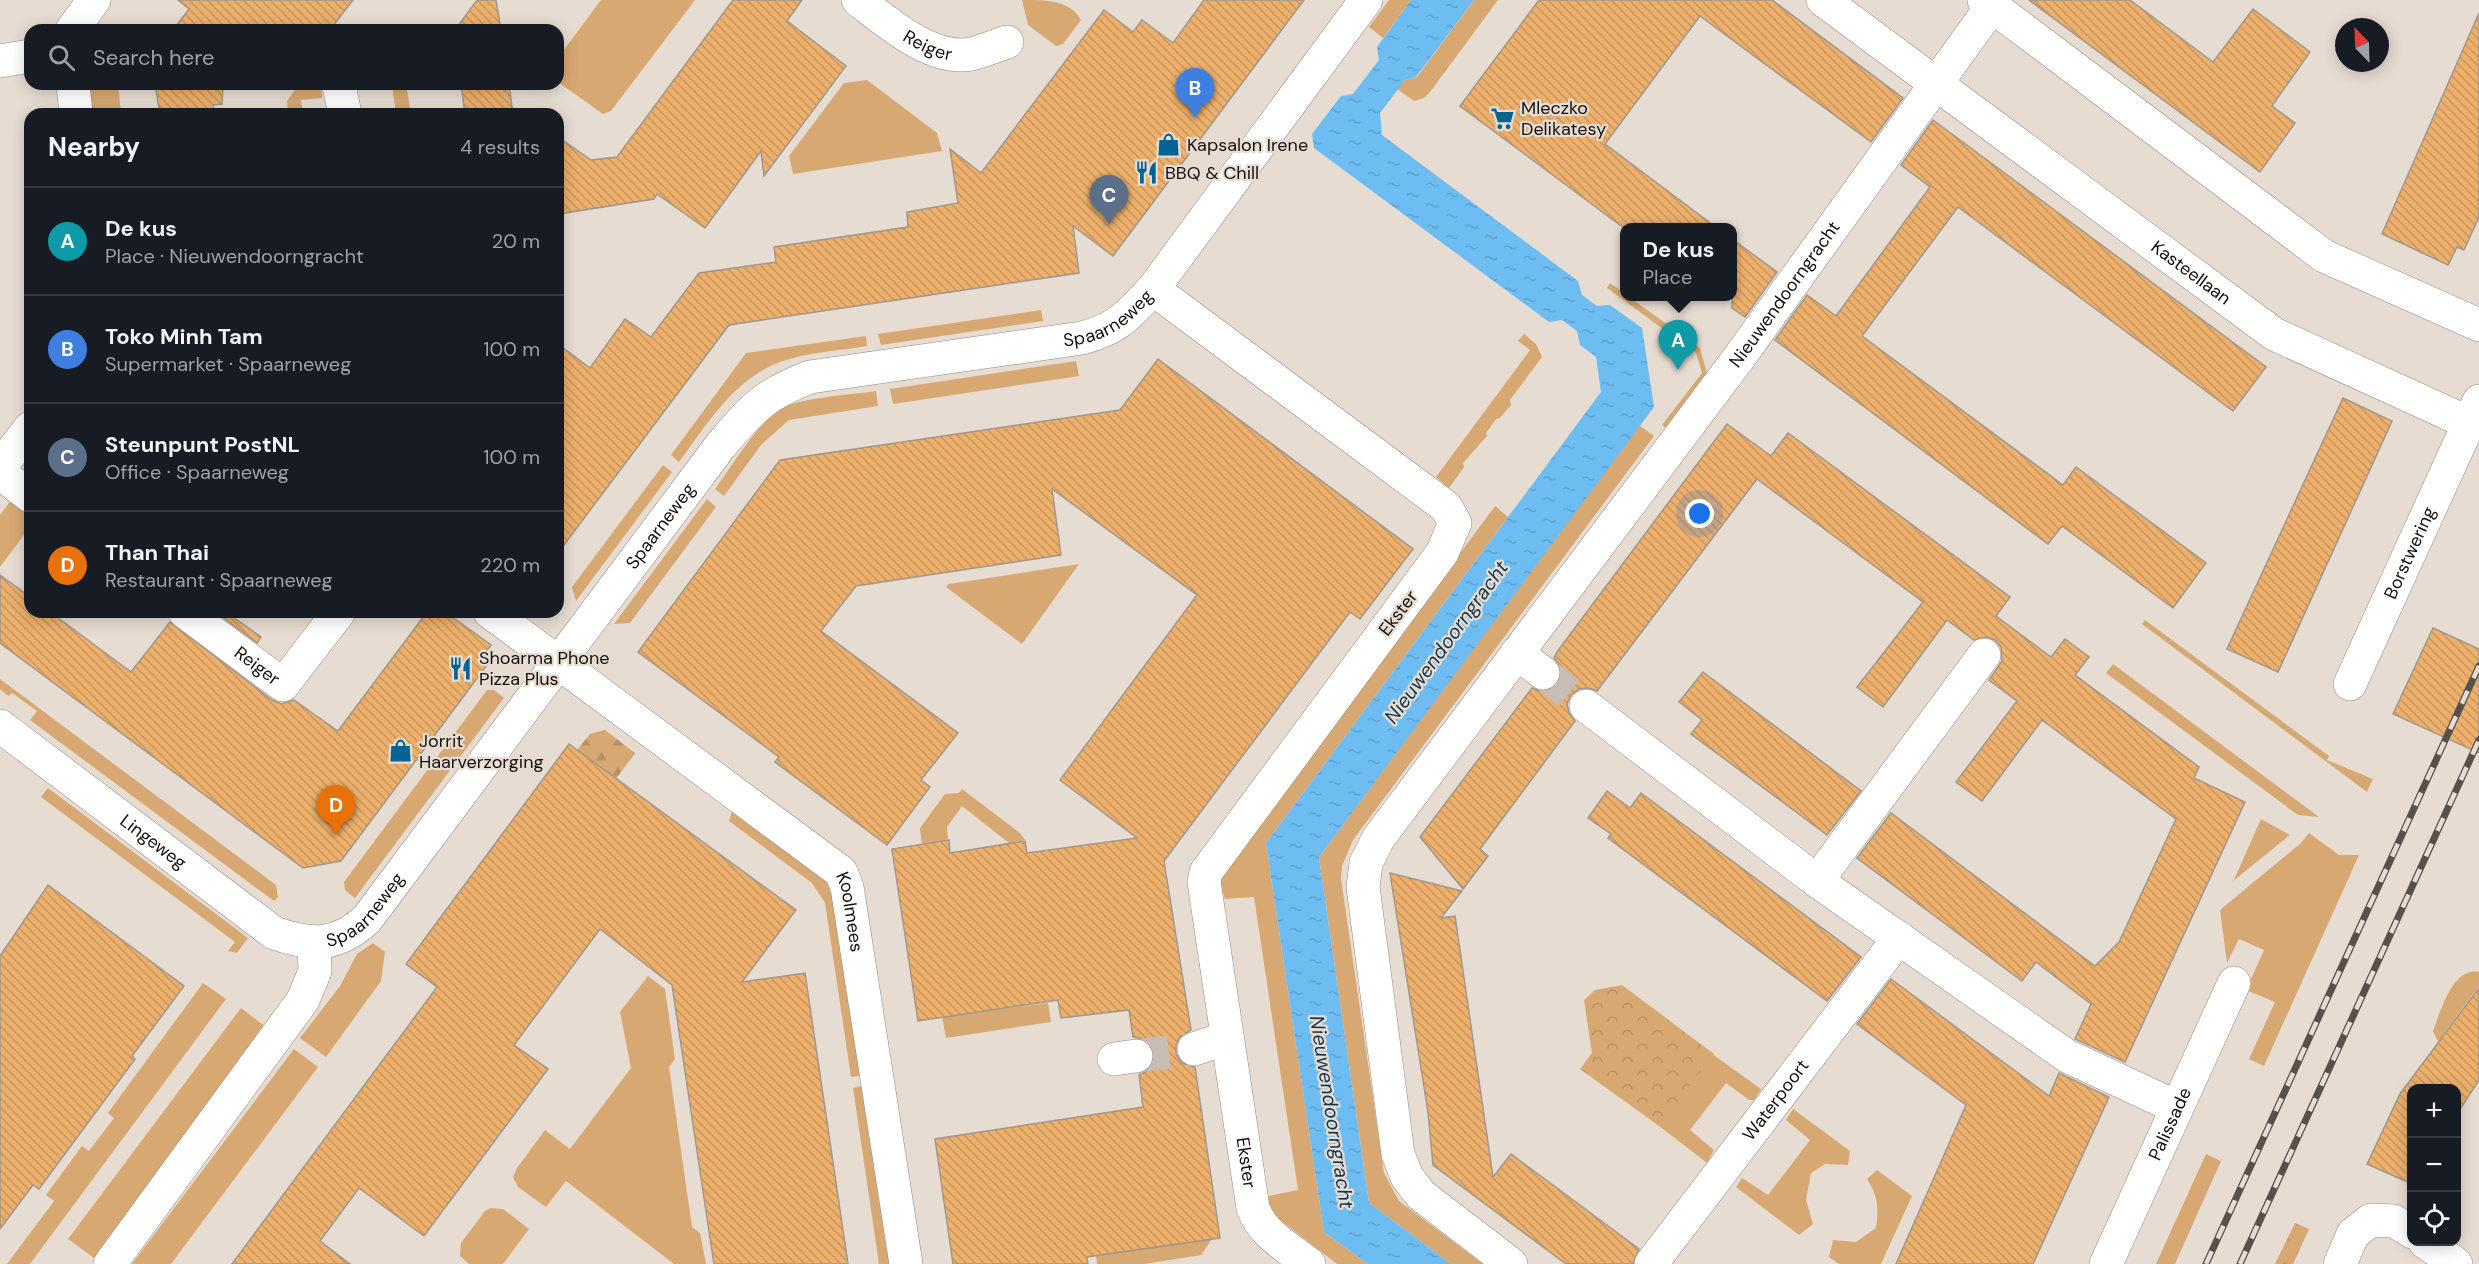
<!DOCTYPE html>
<html lang="en">
<head>
<meta charset="utf-8">
<style>
	:root { --surface:#171b24; --page:#20242c; --text:#f1f3f6; --muted:#9ea1a6; --line:#363941; --accent:#86b2c9 }
	body { margin:0; font-family:"DM Sans",sans-serif; background:var(--page); color:var(--text) }
	.controls { position:absolute; right:18px; bottom:18px; display:grid; overflow:hidden; border-radius:12px; box-shadow:0 3px 15px #0003 }
	.controls button { width:54px; height:54px; display:grid; place-items:center; padding:0; border:0; border-bottom:2px solid var(--line); background:var(--surface); color:var(--text); font:30px sans-serif }
	.compass { position:absolute; left:2335px; top:18px; width:54px; height:54px; border-radius:50%; background:var(--surface); box-shadow:0 3px 15px #0003; rotate:337deg }
	.you { position:absolute; left:1700px; top:514px; width:21px; height:21px; margin:-15px; border:4px solid #fff; border-radius:50%; background:#1a73e8; box-shadow:0 0 0 9px #1a73e833 }
	.badge { display:grid; place-items:center; width:39px; height:39px; border-radius:50%; background:var(--accent); color:#fff; font-size:20px; font-weight:700 }
	.pin { position:absolute; translate:-50% -50px; filter:drop-shadow(0 2px 3px #0008) }
	.pin::after { content:''; position:absolute; top:32px; width:21px; height:18px; background:inherit; clip-path:polygon(0 0,100% 0,50% 100%) }
	.popup { position:absolute; left:1620px; top:223px; width:117px; height:78px; box-sizing:border-box; display:grid; place-content:center; border-radius:12px; background:var(--surface); filter:drop-shadow(0 2px 4px #0005); font-size:20px; white-space:nowrap; color:var(--muted) }
	.popup b { font-size:22px; color:var(--text) }
	.popup::after { content:''; position:absolute; left:50%; top:100%; margin-left:-12px; border:12px solid transparent; border-top-color:var(--surface) }
	.list { margin:0; padding:0; list-style:none }
	h2 { display:flex; justify-content:space-between; align-items:center; height:78px; margin:0; padding:0 24px; font-size:26px }
	h2 small { font-size:20px; font-weight:400; color:var(--muted) }
	.list li { display:grid; grid-template-columns:39px 1fr auto; gap:18px; align-items:center; box-sizing:border-box; height:108px; padding:0 24px; border-top:2px solid var(--line) }
	.list b { display:block; font-size:22px; white-space:nowrap }
	.list p { margin:0; font-size:20px; white-space:nowrap; color:var(--muted) }
	.list em { font-size:20px; font-style:normal; color:var(--muted) }
	.icon { flex:none; width:33px; height:33px; fill:none; stroke:currentColor; stroke-width:2; stroke-linecap:round; stroke-linejoin:round }
	.map { position:relative; flex:none; width:2479px; height:1264px; overflow:hidden }
	.search { position:absolute; background:var(--surface); box-shadow:0 3px 15px #0003; left:24px; top:24px; width:540px; height:66px; display:flex; align-items:center; gap:15px; box-sizing:border-box; padding:0 21px; border-radius:18px; color:var(--muted); font-size:22px }
	.panel { position:absolute; background:var(--surface); box-shadow:0 3px 15px #0003; left:24px; top:108px; width:540px; height:510px; border-radius:18px }
	.map>svg:first-child { display:block }
	.green { fill:#d8a873 }
	.forest { fill:url(#forest-firs) }
	.park { fill:url(#park-crowns) }
	.water { fill:url(#water-ripples) }
	.building { fill:url(#building-back-hatch); stroke:#a0978d; stroke-width:1.5 }
	.lines { fill:none; stroke-linecap:round; stroke-linejoin:round }
	.minor-tunnel { stroke:#c7bdb4; stroke-width:33; stroke-dasharray:33 16; stroke-linecap:butt }
	.minor-casing { stroke:#938a80; stroke-width:34 }
	.minor { stroke:#fff; stroke-width:33 }
	.rail-casing { stroke:#57504b; stroke-width:7 }
	.rail { stroke:#e7dcd2; stroke-width:4.5; stroke-dasharray:14; stroke-linecap:butt }
	.labels { text-anchor:middle; stroke-width:4.5; stroke-linejoin:round; paint-order:stroke }
	.street-label { font-size:18px; fill:#14100d; stroke:#e7dcd2 }
	.poi-label { font-size:18px; fill:#14100d; stroke:#e7dcd2; text-anchor:start }
	.water-label { font-size:20px; font-style:italic; fill:#15374e; stroke:#e7dcd2 }
</style>
</head>
<body>
<div class="map">
<svg width="2479" height="1264" viewBox="0 0 2479 1264">
	<defs>
		<pattern id="forest-firs" width="22" height="20" patternUnits="userSpaceOnUse" patternTransform="scale(1.5)"><rect width="22" height="20" fill="#d8a873"/><path d="M5 1l3.5 6h-7zM16 11l3.5 6h-7z" fill="#b89062"/></pattern>
		<pattern id="park-crowns" width="20" height="18" patternUnits="userSpaceOnUse" patternTransform="scale(1.5)"><rect width="20" height="18" fill="#d8a873"/><path d="M2 6a3 3 0 1 1 6 0M12 15a3 3 0 1 1 6 0" fill="none" stroke="#b89062"/></pattern>
		<pattern id="water-ripples" width="26" height="14" patternUnits="userSpaceOnUse" patternTransform="scale(1.5)"><rect width="26" height="14" fill="#6dbdf3"/><path d="M2 4q2-2 4 0t4 0M15 11q2-2 4 0t4 0" fill="none" stroke="#5ea1cf"/></pattern>
		<pattern id="building-back-hatch" width="6" height="6" patternUnits="userSpaceOnUse" patternTransform="scale(1.5)"><rect width="6" height="6" fill="#ecb06c"/><path d="M-1 5l2 2M0 0l6 6M5-1l2 2" fill="none" stroke="#ca965c"/></pattern>
	</defs>
	<rect width="100%" height="100%" fill="#e7dcd2"/>
	<g class="green">
		<polygon points="601,0 695,0 611,111 603,114 558,82 558,58"/>
		<path d="M 1022,0 C 1047,0 1070,0 1081,20 L 1063,44 L 1056,46 L 1028,25 Z"/>
		<polygon points="1389,0 1411,0 1383,38 1369,27"/>
		<polygon points="1474,0 1498,0 1430,92 1424,98 1414,101 1397,89 1405,80 1417,77"/>
		<polygon points="867,80 937,133 942,151 793,174 789,156 844,83"/>
		<polygon points="87,84 118,84 121,114 91,114"/>
		<polygon points="299,84 321,84 322,98 301,100 303,114 288,114 287,101"/>
		<polygon points="392,84 406,84 411,114 396,114"/>
		<polygon points="1610,283 1624,293 1624,296 1629,297 1700,348 1707,373 1666,428 1662,425 1702,373 1696,353 1607,288"/>
		<polygon points="1041,310 1043,321 881,345 878,334"/>
		<polygon points="1524,334 1536,344 1542,357 1510,400 1511,405 1500,418 1496,419 1486,433 1487,436 1463,463 1464,467 1449,488 1436,477 1530,350 1518,341"/>
		<path d="M 866,336 L 867,346 C 839,351 807,352 780,362 C 733,380 708,423 679,462 L 671,455 L 746,353 Z"/>
		<polygon points="1076,361 1079,376 893,404 890,389"/>
		<path d="M 876,391 L 878,406 L 789,420 L 761,445 L 724,496 L 715,489 C 734,464 762,413 792,404 C 819,396 849,395 876,391 Z"/>
		<polygon points="1639,425 1654,436 1353,840 1342,866 1341,879 1384,1173 1399,1201 1483,1264 1451,1264 1369,1203 1319,857"/>
		<polygon points="663,465 672,472 576,601 572,587"/>
		<polygon points="17,492 30,502 30,527 0,567 0,515"/>
		<polygon points="707,499 716,507 630,623 614,624"/>
		<polygon points="1495,506 1508,517 1266,843 1324,1232 1368,1264 1337,1264 1270,1212 1267,1199 1269,1196 1298,1190 1254,897 1225,899 1220,883 1222,875"/>
		<polygon points="1079,564 1022,644 946,587 949,584"/>
		<polygon points="2145,620 2329,756 2327,760 2373,779 2367,792 2142,624"/>
		<polygon points="2113,664 2319,817 2298,815 2106,673"/>
		<polygon points="0,679 276,885 278,897 274,901 30,720 37,711 12,693 8,696 0,689"/>
		<polygon points="487,690 494,690 504,698 355,898 345,890 344,882"/>
		<polygon points="48,788 248,938 237,953 228,951 235,942 41,797"/>
		<polygon points="962,789 1020,833 1025,840 1009,843 962,806 947,827 948,841 922,845 920,828 945,794 959,793"/>
		<polygon points="733,808 832,883 864,1075 851,1077 825,903 812,883 729,821"/>
		<polygon points="2261,819 2290,835 2232,882 2233,882"/>
		<polygon points="2309,833 2339,855 2359,855 2264,1066 2249,1059 2275,1002 2246,990 2264,950 2239,939 2227,963 2220,910 2301,843"/>
		<polygon points="373,943 385,952 381,981 326,1057 300,1038 340,986 357,954"/>
		<path d="M 2479,972 L 2479,986 L 2438,1042 L 2433,1031 C 2441,1011 2452,967 2479,972 Z"/>
		<polygon points="648,976 665,989 675,1059 669,1067 692,1227 700,1233 706,1264 674,1264 566,1181 546,1207 518,1187 513,1177 517,1168 545,1130 570,1149 631,1068 620,1012"/>
		<polygon points="203,983 226,999 30,1264 7,1264 54,1201 46,1195 82,1146 89,1151 114,1118 108,1113"/>
		<polygon points="1048,1003 1051,1022 946,1038 942,1016"/>
		<polygon points="241,1008 266,1027 94,1258 68,1239"/>
		<polygon points="1701,1046 1761,1089 1754,1100 1749,1100 1726,1083 1690,1130 1714,1150 1707,1163 1601,1081"/>
		<polygon points="294,1049 318,1067 171,1264 132,1264"/>
		<polygon points="866,1085 892,1264 879,1264 853,1088"/>
		<polygon points="1793,1109 1850,1151 1848,1165 1825,1164 1811,1173 1806,1200 1813,1224 1799,1235 1736,1187 1742,1178 1768,1195 1810,1140 1786,1120"/>
		<polygon points="2206,1154 2221,1161 2175,1264 2156,1264"/>
		<path d="M 1877,1170 L 1912,1196 L 1881,1264 L 1839,1264 L 1829,1257 L 1833,1240 L 1856,1242 L 1876,1228 C 1879,1210 1878,1195 1867,1179 Z"/>
		<polygon points="490,1208 503,1209 529,1229 503,1264 469,1264 460,1256 461,1243 485,1211"/>
		<polygon points="1212,1239 1201,1255 1144,1264 1097,1264 1096,1256"/>
	</g>
	<g class="forest">
		<polygon points="605,730 635,753 616,779 577,750 590,734"/>
		<polygon points="2295,1223 2309,1229 2293,1264 2275,1264"/>
	</g>
	<polygon class="park" points="1622,985 1714,1054 1659,1126 1580,1069 1592,1053 1584,1000 1595,990"/>
	<polygon class="water" points="1411,0 1474,0 1416,77 1405,80 1380,113 1382,135 1578,281 1582,295 1597,306 1610,305 1642,328 1654,407 1319,857 1369,1203 1451,1264 1368,1264 1324,1232 1266,843 1601,392 1596,357 1580,345 1577,331 1562,320 1549,322 1314,148 1312,134 1341,96 1353,94 1379,60 1377,47"/>
	<g class="building">
		<polygon points="178,0 353,0 330,30 173,30 189,9"/>
		<polygon points="477,0 496,0 501,30 455,30"/>
		<polygon points="733,0 802,0 787,21 846,66 764,176 761,151 705,228 657,194 654,199 558,214 558,137 591,160 617,157"/>
		<polygon points="1204,0 1304,0 1113,256 1073,226 1079,273 729,325 558,553 558,344 590,368 625,319 651,337 699,273 776,262 774,247 908,227 907,212 958,203 950,149 981,173 1104,10 1133,32 1142,20 1173,43"/>
		<polygon points="1539,0 1772,0 1903,98 1871,142 1700,16 1605,144 1717,228 1624,228 1460,106"/>
		<polygon points="2029,0 2130,0 2213,62 2253,9 2310,52 2272,106 2295,123 2260,172"/>
		<polygon points="2479,13 2479,217 2464,250 2457,247 2448,265 2382,234"/>
		<polygon points="155,84 223,84 222,104 213,105 215,114 160,114"/>
		<polygon points="461,84 509,84 513,114 465,114"/>
		<polygon points="1933,120 2266,367 2233,411 1958,207 1862,336 2063,485 2076,467 2206,563 2173,608 2062,526 2048,544 1775,340 1807,295 1836,316 1930,187 1901,165"/>
		<polygon points="1732,239 1777,272 1745,317 1732,308"/>
		<polygon points="1158,359 1413,549 1360,619 1350,612 1164,861 1191,1030 1180,1037 1176,1045 1176,1054 1182,1063 1195,1067 1220,1238 1087,1257 1088,1264 953,1264 935,1139 1143,1107 1139,1075 1147,1071 1153,1064 1154,1053 1150,1044 1144,1039 1133,1037 1129,1010 1061,1018 1058,1000 918,1021 892,849 949,840 950,853 1025,841 1027,853 1137,838 1060,780 1197,595 1052,489 1061,555 856,586 821,631 958,733 921,780 930,787 887,845 775,762 779,757 638,652 780,460 1120,410"/>
		<polygon points="2343,398 2392,421 2278,672 2227,649"/>
		<polygon points="1727,424 1771,456 1788,433 2010,597 1996,616 2051,657 2065,639 2089,657 2075,675 2199,767 2194,778 2245,802 2125,1062 2075,1039 2091,1004 2036,962 2022,981 1857,858 1891,813 2095,966 2119,942 2176,819 2042,720 1982,801 1956,782 2017,701 1989,680 2002,661 2001,647 1995,640 1987,637 1974,640 1947,620 1883,707 1857,687 1923,602 1757,479 1597,691 1589,688 1579,689 1571,695 1567,704 1569,713 1575,721 1480,849 1488,856 1463,889 1420,837 1532,688 1540,691 1550,690 1558,684 1562,675 1560,665 1554,658 1557,652"/>
		<polygon points="0,575 30,597 30,612 50,612 131,672 170,622 272,700 281,704 294,700 338,731 427,612 445,612 491,645 480,660 487,665 341,861 303,868 0,643"/>
		<polygon points="216,612 226,612 261,637 257,643"/>
		<polygon points="2433,628 2479,649 2479,753 2393,714"/>
		<polygon points="1703,672 1861,791 1827,835 1691,734 1702,720 1679,702"/>
		<polygon points="569,744 796,910 742,982 805,973 848,1264 714,1264 672,985 600,929 514,1045 548,1069 424,1236 359,1188 320,1241 350,1264 232,1264 437,987 406,964"/>
		<polygon points="1607,791 1630,808 1641,793 1861,957 1827,1001 1608,838 1611,834 1588,818"/>
		<polygon points="1390,873 1462,891 1441,918 1455,916 1493,1177 1511,1154 1639,1249 1633,1264 1566,1264 1433,1165 1428,1112"/>
		<polygon points="48,885 184,986 132,1056 135,1059 39,1189 33,1185 0,1229 0,956"/>
		<polygon points="1891,979 2049,1096 2059,1073 2109,1097 2033,1264 1896,1264 1966,1105 1857,1024"/>
		<polygon points="2479,988 2479,1080 2457,1114 2457,1089 2412,1089 2410,1183 2367,1164 2400,1094"/>
	</g>
	<g class="lines">
		<g class="minor-tunnel">
			<polyline points="1543,673 1586,706"/>
			<polyline points="1136,1056 1194,1049"/>
		</g>
		<defs>
			<g id="minor">
				<path id="s1" d="M 858,0 C 887,22 932,62 971,54 C 983,51 995,46 1007,42"/>
				<path id="s2" d="M 1823,0 L 2274,334 L 2469,423"/>
				<polyline points="1984,0 2324,256 2479,325"/>
				<polyline points="72,30 94,0"/>
				<polyline points="0,61 30,56"/>
				<polyline points="73,84 76,114"/>
				<polyline points="339,86 345,114"/>
				<path id="s3" d="M 1153,289 L 1446,507 L 1455,523 L 1442,553 L 1206,872 L 1204,882 L 1253,1208 C 1262,1234 1289,1248 1309,1264"/>
				<polyline points="0,467 30,428"/>
				<polyline points="0,473 30,496"/>
				<path id="s4" d="M 185,612 L 283,685 L 339,612"/>
				<path id="s5" d="M 490,612 L 841,872 L 847,887 L 906,1264"/>
				<polyline points="1517,653 1543,673"/>
				<path id="s6" d="M 2350,684 L 2479,401"/>
				<polyline points="1586,706 1817,881 2067,1056 2176,1107"/>
				<path id="s7" d="M 0,726 L 274,933 C 311,946 337,947 367,919 L 721,445 C 753,408 763,395 810,377 L 1082,338 C 1119,328 1127,316 1153,289 L 1366,0"/>
				<polyline points="1817,881 1984,655"/>
				<polyline points="1194,1049 1227,1038"/>
				<polyline points="1114,1059 1136,1056"/>
				<polyline points="2425,1242 2456,1264"/>
				<polyline points="110,1264 303,1000 315,971 314,943"/>
				<path id="s8" d="M 1511,1264 L 1421,1195 L 1407,1177 L 1398,1154 L 1363,887 L 1366,863 L 1378,839 L 1741,355 L 1992,6"/>
				<path id="s9" d="M 1651,1264 L 1899,938"/>
				<path id="s10" d="M 2106,1264 L 2234,983"/>
				<polyline points="2340,1264 2353,1234 2371,1220 2394,1221 2412,1232"/>
			</g>
		</defs>
		<use href="#minor" class="minor-casing"/>
		<use href="#minor" class="minor"/>
		<defs>
			<g id="rail">
				<polyline points="2206,1264 2479,666"/>
				<polyline points="2240,1264 2479,740"/>
			</g>
		</defs>
		<use href="#rail" class="rail-casing"/>
		<use href="#rail" class="rail"/>
	</g>
	<defs>
		<symbol id="supermarket-bare" viewBox="-9 -9 18 18"><path d="M-6-5.5h2.5l.6 2H6L4.5 2H-2.5L-4.4-4H-6ZM-1.5 3.2a1.3 1.3 0 1 0 .1 0ZM3 3.2a1.3 1.3 0 1 0 .1 0Z" fill="#036392" stroke="#e7dcd2" stroke-width="2.5" paint-order="stroke"/></symbol>
		<symbol id="shop-bare" viewBox="-9 -9 18 18"><path d="M-5-2.5h2.3a2.7 3.5 0 0 1 5.4 0H5L5.5 6h-11ZM-1.5-2.5h3a1.5 2.3 0 0 0-3 0Z" fill="#036392" stroke="#e7dcd2" stroke-width="2.5" paint-order="stroke"/></symbol>
		<symbol id="restaurant-bare" viewBox="-9 -9 18 18"><path d="M-5-6h1v4h1v-4h1v4h1v-4h1v5L-1.5 .5V6h-2V.5L-5-1ZM5-6V6H3V1.5H1.5Q1.5-4 5-6Z" fill="#036392" stroke="#e7dcd2" stroke-width="2.5" paint-order="stroke"/></symbol>
	</defs>
	<g fill-rule="evenodd">
		<use href="#supermarket-bare" x="1486" y="102" width="33" height="33"/>
		<use href="#shop-bare" x="1152" y="128" width="33" height="33"/>
		<use href="#restaurant-bare" x="1130" y="156" width="33" height="33"/>
		<use href="#restaurant-bare" x="444" y="652" width="33" height="33"/>
		<use href="#shop-bare" x="384" y="734" width="33" height="33"/>
	</g>
	<g class="labels">
		<g class="street-label">
			<text dy="6" stroke="none"><textPath href="#s1" startOffset="84">Reiger</textPath></text>
			<text dy="6" stroke="none"><textPath href="#s2" startOffset="458">Kasteellaan</textPath></text>
			<text dy="6" stroke="none"><textPath href="#s8" startOffset="1161">Nieuwendoorngracht</textPath></text>
			<text dy="6" stroke="none"><textPath href="#s7" startOffset="1456">Spaarneweg</textPath></text>
			<text dy="6" stroke="none"><textPath href="#s7" startOffset="934">Spaarneweg</textPath></text>
			<text dy="6" stroke="none"><textPath href="#s6" startOffset="144">Borstwering</textPath></text>
			<text transform="translate(1398 613) rotate(-53)" y="6">Ekster</text>
			<text dy="6" stroke="none"><textPath href="#s4" startOffset="90">Reiger</textPath></text>
			<text dy="6" stroke="none"><textPath href="#s7" startOffset="192">Lingeweg</textPath></text>
			<text dy="6" stroke="none"><textPath href="#s7" startOffset="448">Spaarneweg</textPath></text>
			<text dy="6" stroke="none"><textPath href="#s5" startOffset="478">Koolmees</textPath></text>
			<text dy="6" stroke="none"><textPath href="#s9" startOffset="206">Waterpoort</textPath></text>
			<text dy="6" stroke="none"><textPath href="#s10" startOffset="154">Palissade</textPath></text>
			<text dy="6" stroke="none"><textPath href="#s3" startOffset="1107">Ekster</textPath></text>
		</g>
		<g class="poi-label">
			<text x="1521" y="114">Mleczko<tspan x="1521" dy="21">Delikatesy</tspan></text>
			<text x="1187" y="151">Kapsalon Irene</text>
			<text x="1165" y="179">BBQ &amp; Chill</text>
			<text x="479" y="664">Shoarma Phone<tspan x="479" dy="21">Pizza Plus</tspan></text>
			<text x="419" y="747">Jorrit<tspan x="419" dy="21">Haarverzorging</tspan></text>
		</g>
		<g class="water-label">
			<text transform="translate(1446 642) rotate(-54)" y="7">Nieuwendoorngracht</text>
			<text transform="translate(1332 1112) rotate(81)" y="7">Nieuwendoorngracht</text>
		</g>
	</g>
</svg>
<div class="controls">
<button>+</button>
<button>−</button>
<button><svg class="icon" aria-label="locate" viewBox="0 0 24 24"><circle cx="12" cy="12" r="6"/><path d="M12 2v4M12 18v4M2 12h4M18 12h4"/></svg></button>
</div>
<svg class="compass" viewBox="-18 -18 36 36"><path d="M0-13l5 13h-10z" fill="#e53935"/><path d="M0 13l5-13h-10z" fill="#9ea1a6"/></svg>
<div class="you"></div>
<div class="pin badge" style="left:1678px;top:370px;background:#0f9aa8">A</div>
<div class="popup"><b>De kus</b>Place</div>
<div class="pin badge" style="left:1195px;top:118px;background:#3f7fe0">B</div>
<div class="pin badge" style="left:1109px;top:225px;background:#5c6f8a">C</div>
<div class="pin badge" style="left:336px;top:835px;background:#e8710a">D</div>
<div class="search"><svg class="icon" aria-label="search" viewBox="0 0 24 24"><circle cx="10" cy="10" r="6"/><path d="M15 15l6 6"/></svg>Search here</div>
<section class="panel">
<h2>Nearby<small>4 results</small></h2>
<ul class="list">
<li><span class="badge" style="background:#0f9aa8">A</span><div><b>De kus</b><p>Place · Nieuwendoorngracht</p></div><em>20 m</em></li>
<li><span class="badge" style="background:#3f7fe0">B</span><div><b>Toko Minh Tam</b><p>Supermarket · Spaarneweg</p></div><em>100 m</em></li>
<li><span class="badge" style="background:#5c6f8a">C</span><div><b>Steunpunt PostNL</b><p>Office · Spaarneweg</p></div><em>100 m</em></li>
<li><span class="badge" style="background:#e8710a">D</span><div><b>Than Thai</b><p>Restaurant · Spaarneweg</p></div><em>220 m</em></li>
</ul>
</section>
</div>
</body>
</html>
